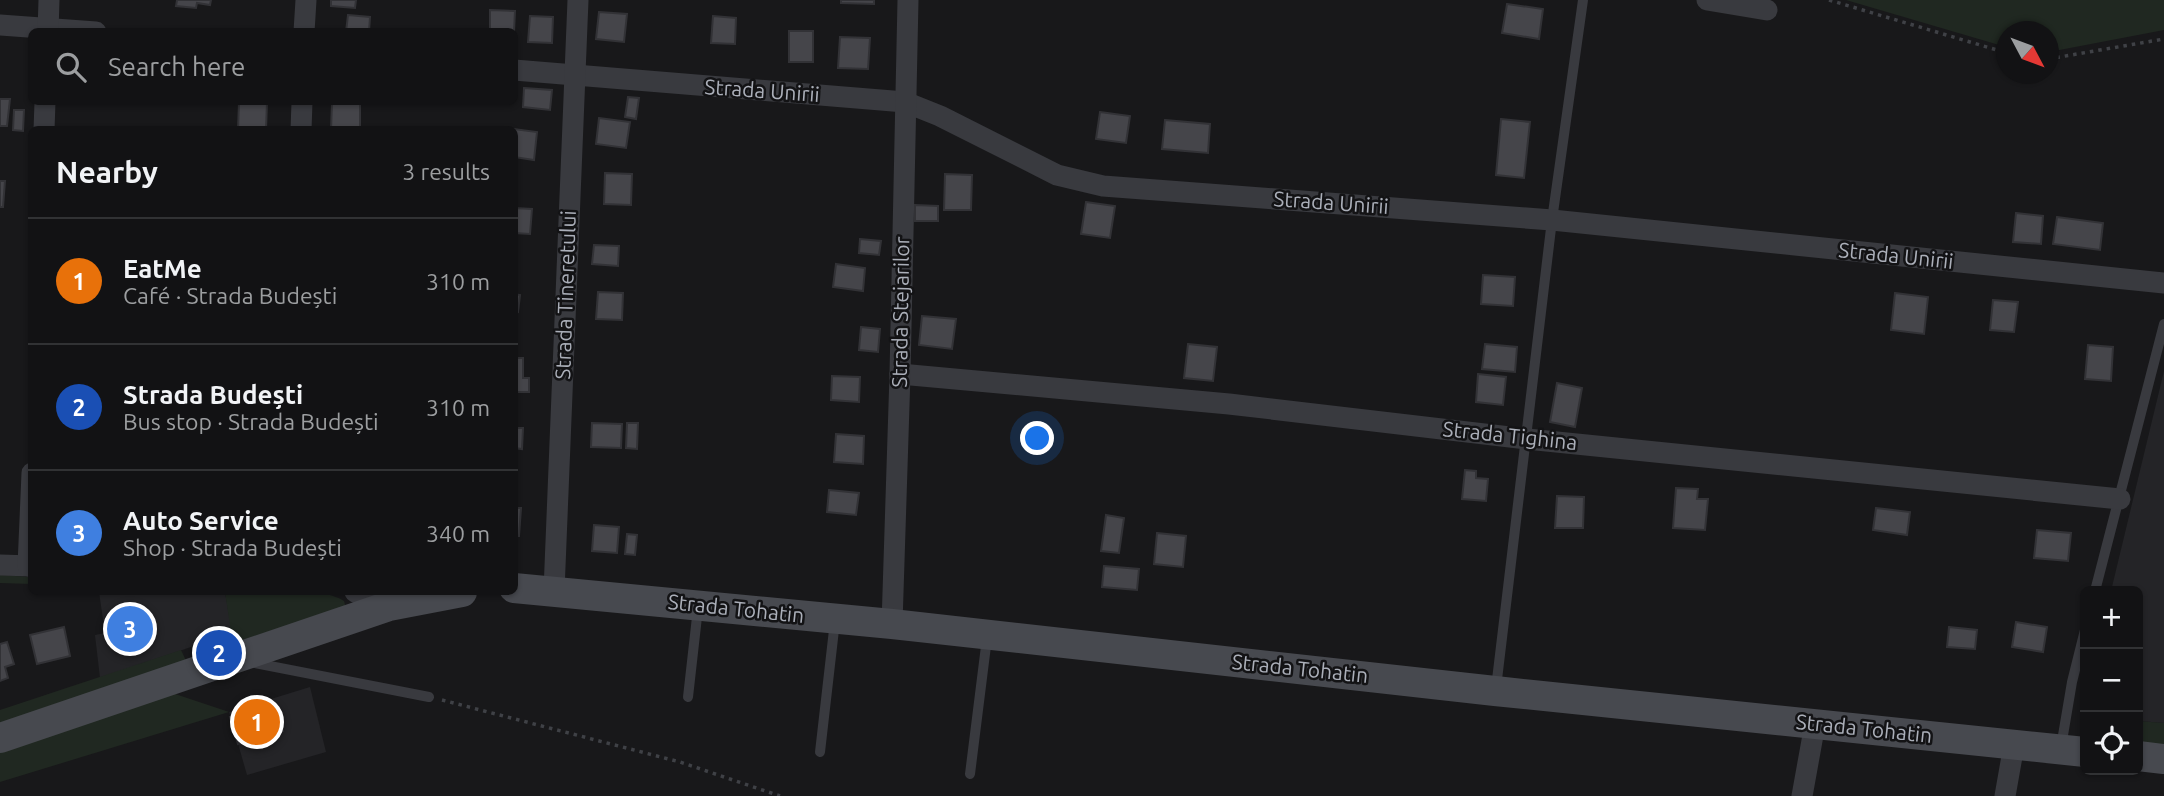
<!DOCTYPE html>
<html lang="en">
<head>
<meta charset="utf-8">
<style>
	:root { --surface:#121214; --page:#1b1b1d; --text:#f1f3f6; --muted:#9c9ea0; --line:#313234; --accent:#e9b240 }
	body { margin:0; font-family:Ubuntu,sans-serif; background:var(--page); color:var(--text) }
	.controls { position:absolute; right:21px; bottom:21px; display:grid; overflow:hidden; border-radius:10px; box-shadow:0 2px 5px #0004 }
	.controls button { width:63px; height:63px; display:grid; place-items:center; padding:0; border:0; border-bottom:2px solid var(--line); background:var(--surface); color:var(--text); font:35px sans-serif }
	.compass { position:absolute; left:1996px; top:21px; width:63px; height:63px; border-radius:50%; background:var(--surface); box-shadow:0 2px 5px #0004; rotate:131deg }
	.you { position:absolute; left:1038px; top:439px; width:24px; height:24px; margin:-18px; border:5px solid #fff; border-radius:50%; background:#1a73e8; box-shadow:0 0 0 10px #1a73e833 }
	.badge { display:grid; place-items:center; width:46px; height:46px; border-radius:50%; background:var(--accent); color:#fff; font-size:23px; font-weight:700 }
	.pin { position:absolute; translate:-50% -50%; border:4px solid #fff; box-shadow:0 2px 7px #0006 }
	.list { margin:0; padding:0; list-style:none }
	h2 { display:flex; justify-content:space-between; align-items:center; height:91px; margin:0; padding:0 28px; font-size:30px }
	h2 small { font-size:23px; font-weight:400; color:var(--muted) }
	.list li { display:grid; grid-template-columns:46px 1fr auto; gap:21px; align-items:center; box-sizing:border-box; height:126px; padding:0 28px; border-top:2px solid var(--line) }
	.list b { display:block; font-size:26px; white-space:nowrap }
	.list p { margin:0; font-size:23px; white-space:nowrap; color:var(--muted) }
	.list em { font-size:23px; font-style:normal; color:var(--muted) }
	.icon { flex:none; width:38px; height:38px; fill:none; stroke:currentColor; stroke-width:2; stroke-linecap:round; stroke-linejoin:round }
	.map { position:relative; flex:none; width:2164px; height:796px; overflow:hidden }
	.search { position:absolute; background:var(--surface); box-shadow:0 2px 5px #0004; left:28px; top:28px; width:490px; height:77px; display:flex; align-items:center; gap:18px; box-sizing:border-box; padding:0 24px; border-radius:10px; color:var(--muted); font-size:26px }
	.panel { position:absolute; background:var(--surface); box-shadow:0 2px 5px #0004; left:28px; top:126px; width:490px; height:469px; border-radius:10px }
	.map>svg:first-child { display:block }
	.built { fill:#242427 }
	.green { fill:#202821 }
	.building { fill:#45454a; stroke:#323236; stroke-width:2 }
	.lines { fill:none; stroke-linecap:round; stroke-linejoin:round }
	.path { stroke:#3f4146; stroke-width:3.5; stroke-dasharray:3.5 5; stroke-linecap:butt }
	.lane { stroke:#393a3f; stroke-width:10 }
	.street { stroke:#393a3f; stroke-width:21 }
	.secondary { stroke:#47494f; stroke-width:30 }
	.labels { text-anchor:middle; stroke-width:5; stroke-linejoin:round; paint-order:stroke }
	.street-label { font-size:21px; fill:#abafb9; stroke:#131315 }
</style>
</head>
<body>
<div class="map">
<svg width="2164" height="796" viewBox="0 0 2164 796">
	<rect width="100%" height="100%" fill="#18181a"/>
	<g class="built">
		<polygon points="2164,371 2164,723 2138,721 2138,591 2111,591"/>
		<polygon points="99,592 225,592 232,633 100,678 95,635 105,633"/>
		<polygon points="310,687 326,752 247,775 229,712"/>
	</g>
	<g class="green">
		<polygon points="1846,0 2164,0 2164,30 2049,52 2048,32 2007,32 2006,47"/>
		<polygon points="0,575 31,577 31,584 0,583"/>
		<path d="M 219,592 C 249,592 321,585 344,601 L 346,609 L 198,660 L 192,646 L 231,632 L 225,592 Z"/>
		<polygon points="181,650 188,665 0,727 0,710"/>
		<polygon points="169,692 229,712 0,782 0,749"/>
		<polygon points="2138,721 2164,723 2164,747 2138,744"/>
	</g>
	<g class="building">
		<polygon points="177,0 211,0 210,5 197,3 196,8 176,6"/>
		<polygon points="331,0 356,0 355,8 331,6"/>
		<polygon points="841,0 874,0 874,4 841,3"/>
		<polygon points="1507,4 1543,9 1539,39 1502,33"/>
		<polygon points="490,10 515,11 514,32 490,32"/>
		<polygon points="599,12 627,14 624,42 596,39"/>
		<polygon points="348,15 370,17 369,32 346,32"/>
		<polygon points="530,16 553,17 552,43 528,42"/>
		<polygon points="713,16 736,18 735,44 711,43"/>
		<rect x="789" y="31" width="24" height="31"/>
		<polygon points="840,37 870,38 868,69 838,68"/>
		<polygon points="524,88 552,90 550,110 523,107"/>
		<polygon points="628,97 639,98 636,119 625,117"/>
		<polygon points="0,99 10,99 7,126 0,126"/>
		<polygon points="239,102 267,102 266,130 238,130"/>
		<polygon points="332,103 360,104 360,130 331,130"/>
		<polygon points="14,110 24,110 23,131 13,130"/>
		<polygon points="1100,112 1130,116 1126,143 1096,139"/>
		<polygon points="599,118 630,122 626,148 596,144"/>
		<polygon points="1501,119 1530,122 1524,178 1496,175"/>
		<polygon points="1165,120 1210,124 1208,153 1162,149"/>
		<polygon points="506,128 537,132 534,160 514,157 514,130"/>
		<polygon points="605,173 632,174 631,205 604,204"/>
		<polygon points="945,174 972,175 971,210 944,210"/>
		<polygon points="0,181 5,181 3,207 0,207"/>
		<polygon points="1086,202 1115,206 1110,238 1081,234"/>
		<polygon points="915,205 938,206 938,221 915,221"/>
		<polygon points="514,208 532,209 530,234 514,233"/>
		<polygon points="2016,213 2043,216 2041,244 2013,242"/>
		<polygon points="2057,217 2103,223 2100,250 2053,244"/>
		<polygon points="860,239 881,241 879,255 859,253"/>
		<polygon points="594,245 619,246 618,266 592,264"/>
		<polygon points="836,264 865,268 863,291 833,287"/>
		<polygon points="1483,275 1515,277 1513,306 1481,304"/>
		<polygon points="598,292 623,293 622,320 596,319"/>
		<polygon points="1895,293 1928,297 1924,334 1891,330"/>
		<polygon points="514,294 520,295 518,312 514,311"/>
		<polygon points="1993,300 2018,302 2014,332 1990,330"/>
		<polygon points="922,316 956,319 952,349 919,345"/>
		<polygon points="861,327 880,329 878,352 859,350"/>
		<polygon points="1188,344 1217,347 1213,381 1184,378"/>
		<polygon points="1485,344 1517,347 1515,372 1482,369"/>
		<polygon points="2088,345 2113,347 2111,381 2085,379"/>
		<polygon points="514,358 523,358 523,378 529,378 529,392 514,392"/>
		<polygon points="1478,374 1506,377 1503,405 1476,402"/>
		<polygon points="832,376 860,377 859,402 831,400"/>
		<polygon points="1557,383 1582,388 1575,427 1550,422"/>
		<polygon points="592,423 622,424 621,448 591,447"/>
		<polygon points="627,423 638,423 637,449 626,448"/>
		<polygon points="514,428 523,428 522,449 514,448"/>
		<polygon points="836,434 864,436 863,464 834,462"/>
		<polygon points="1465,470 1476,471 1476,478 1488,479 1486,501 1462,499"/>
		<polygon points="1676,488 1698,489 1697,499 1708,499 1705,530 1673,528"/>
		<polygon points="829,490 859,493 856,515 827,512"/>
		<polygon points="1557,496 1584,497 1583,528 1555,528"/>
		<polygon points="514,508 521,508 519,536 514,536"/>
		<polygon points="1876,508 1910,512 1907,535 1873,530"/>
		<polygon points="1106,515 1124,518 1119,553 1101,551"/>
		<polygon points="594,525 619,527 617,553 592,551"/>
		<polygon points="2037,530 2071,533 2068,561 2034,558"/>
		<polygon points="1157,533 1186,536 1183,567 1154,564"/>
		<polygon points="627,534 637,535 635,555 625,554"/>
		<polygon points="1104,566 1139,569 1137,590 1102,587"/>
		<polygon points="145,611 151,644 122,649 116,615"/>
		<polygon points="2016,622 2047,627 2043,652 2012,647"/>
		<polygon points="64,627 70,656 37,664 30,635"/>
		<polygon points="1949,627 1977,630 1975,649 1947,647"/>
		<polygon points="7,642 14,664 5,667 8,678 0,681 0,644"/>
		<polygon points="275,704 283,731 238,744 230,717"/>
	</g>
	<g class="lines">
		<g class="path">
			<polyline points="1829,0 2007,53"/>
			<polyline points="2048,59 2164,39"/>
			<polyline points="442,700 680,762 780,796"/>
		</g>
		<g class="lane">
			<polyline points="2095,591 2164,324"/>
			<polyline points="250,662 429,697"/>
			<polyline points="1496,688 1552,220 1583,0"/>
			<polyline points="688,697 698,608"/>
			<polyline points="2061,747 2072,682 2085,630"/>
			<polyline points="820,752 835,621"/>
			<polyline points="970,774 987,638"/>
		</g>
		<g class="street">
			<polyline points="1707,0 1767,10"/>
			<polyline points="0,25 96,32"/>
			<polyline points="48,32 49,0"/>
			<polyline points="304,32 306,0"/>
			<polyline points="514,70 905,102 940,116 1057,175 1103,186 1552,220 2164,283"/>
			<polyline points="44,130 45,102"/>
			<polyline points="301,130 302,102"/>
			<polyline points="900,374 1229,404 1527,439 2120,499"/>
			<polyline points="0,565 32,566"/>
			<polyline points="28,566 32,473"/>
			<polyline points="554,591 578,0"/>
			<polyline points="355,592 389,606"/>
			<polyline points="892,624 900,374 908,0"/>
			<polyline points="1802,796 1815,724"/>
			<polyline points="2005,796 2014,745"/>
		</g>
		<g class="secondary">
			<polyline points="514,588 892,624 1495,691 2085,752"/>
			<polyline points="0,738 389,606 462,592"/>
			<polyline points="2138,756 2164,759"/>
		</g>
	</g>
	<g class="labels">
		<g class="street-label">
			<text transform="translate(762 91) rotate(4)" y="7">Strada Unirii</text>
			<text transform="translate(1331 203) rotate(4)" y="7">Strada Unirii</text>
			<text transform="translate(1896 256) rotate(6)" y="7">Strada Unirii</text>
			<text transform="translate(566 295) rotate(-88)" y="7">Strada Tineretului</text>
			<text transform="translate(901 312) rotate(-89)" y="7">Strada Stejarilor</text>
			<text transform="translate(1510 436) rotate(6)" y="7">Strada Tighina</text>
			<text transform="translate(736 609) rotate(6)" y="7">Strada Tohatin</text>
			<text transform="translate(1300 669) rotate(6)" y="7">Strada Tohatin</text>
			<text transform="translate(1864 729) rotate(6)" y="7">Strada Tohatin</text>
		</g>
	</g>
</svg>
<div class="controls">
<button>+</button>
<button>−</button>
<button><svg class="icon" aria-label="locate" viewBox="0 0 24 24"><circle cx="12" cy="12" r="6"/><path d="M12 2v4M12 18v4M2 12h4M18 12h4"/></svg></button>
</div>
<svg class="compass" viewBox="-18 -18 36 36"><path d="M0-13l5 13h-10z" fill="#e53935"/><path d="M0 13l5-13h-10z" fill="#9c9ea0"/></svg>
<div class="you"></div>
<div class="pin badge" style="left:257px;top:722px;background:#e8710a">1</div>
<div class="pin badge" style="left:219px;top:653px;background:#1a4fb4">2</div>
<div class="pin badge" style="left:130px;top:629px;background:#3f7fe0">3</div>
<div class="search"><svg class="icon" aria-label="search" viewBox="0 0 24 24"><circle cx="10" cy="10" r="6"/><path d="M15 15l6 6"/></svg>Search here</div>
<section class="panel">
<h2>Nearby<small>3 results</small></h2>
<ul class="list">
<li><span class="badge" style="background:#e8710a">1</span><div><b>EatMe</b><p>Café · Strada Budești</p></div><em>310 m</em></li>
<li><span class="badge" style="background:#1a4fb4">2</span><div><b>Strada Budești</b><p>Bus stop · Strada Budești</p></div><em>310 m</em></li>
<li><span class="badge" style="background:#3f7fe0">3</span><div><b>Auto Service</b><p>Shop · Strada Budești</p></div><em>340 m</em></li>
</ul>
</section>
</div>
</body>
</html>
